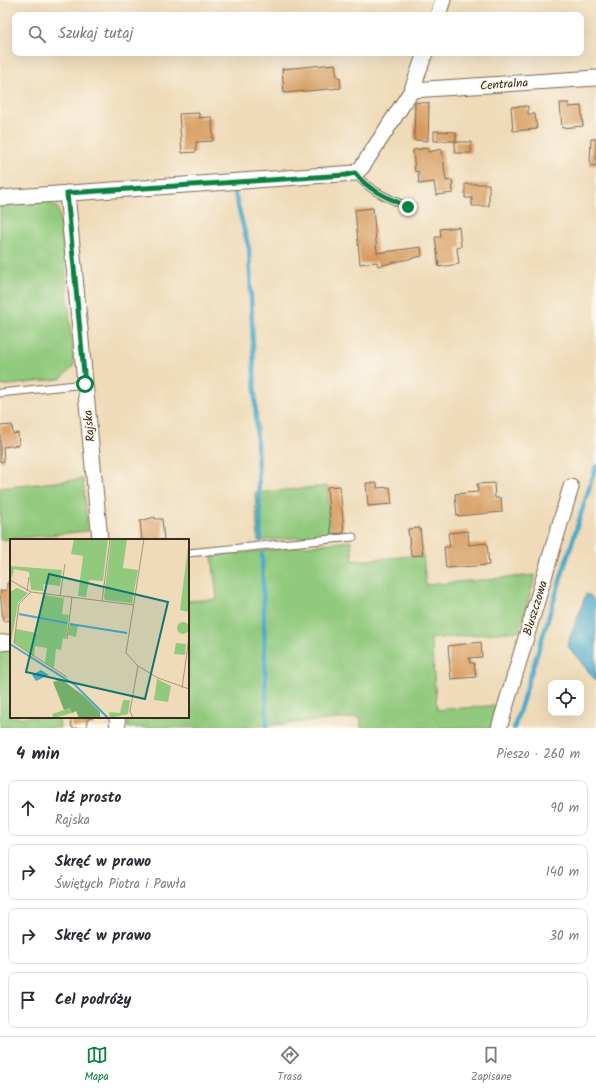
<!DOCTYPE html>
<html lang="pl">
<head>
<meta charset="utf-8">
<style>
	:root { --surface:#fff; --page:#f7f7f7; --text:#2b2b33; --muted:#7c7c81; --line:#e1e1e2; --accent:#0b8043 }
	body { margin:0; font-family:Kalam,sans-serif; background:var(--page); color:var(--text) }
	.controls { position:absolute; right:12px; bottom:12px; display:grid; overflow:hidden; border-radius:8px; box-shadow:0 4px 16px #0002 }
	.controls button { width:36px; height:36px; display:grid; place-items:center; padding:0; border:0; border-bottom:1px solid var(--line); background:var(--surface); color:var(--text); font:20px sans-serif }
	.stop { position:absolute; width:12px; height:12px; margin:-9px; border:3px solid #0b8043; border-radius:50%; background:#fff }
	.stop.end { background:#0b8043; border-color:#fff; box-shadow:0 1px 4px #0008 }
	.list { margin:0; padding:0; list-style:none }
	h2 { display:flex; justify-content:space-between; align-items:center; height:52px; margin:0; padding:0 16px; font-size:17px }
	h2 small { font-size:13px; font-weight:400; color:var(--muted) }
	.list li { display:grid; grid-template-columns:26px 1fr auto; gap:12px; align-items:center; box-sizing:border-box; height:56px; margin:0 8px 8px; padding:0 8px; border:1px solid var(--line); border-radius:8px }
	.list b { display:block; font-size:15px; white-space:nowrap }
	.list p { margin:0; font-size:13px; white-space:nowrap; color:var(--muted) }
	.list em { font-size:13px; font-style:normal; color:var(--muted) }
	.icon { flex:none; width:22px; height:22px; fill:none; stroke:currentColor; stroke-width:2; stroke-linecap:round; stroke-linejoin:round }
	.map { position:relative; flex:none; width:596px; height:728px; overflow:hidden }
	.search { position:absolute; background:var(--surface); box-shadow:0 4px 16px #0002; left:12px; right:12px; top:12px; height:44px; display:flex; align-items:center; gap:10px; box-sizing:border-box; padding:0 14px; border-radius:8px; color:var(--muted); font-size:15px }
	.sheet { height:308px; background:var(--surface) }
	nav { display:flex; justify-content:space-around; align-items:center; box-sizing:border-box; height:56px; border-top:1px solid var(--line); background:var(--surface); font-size:11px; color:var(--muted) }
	nav a { display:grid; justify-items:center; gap:2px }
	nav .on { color:var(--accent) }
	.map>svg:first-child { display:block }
	.green { fill:#91c97d; stroke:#667a4e }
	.water { fill:#4aa7c9; stroke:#426874 }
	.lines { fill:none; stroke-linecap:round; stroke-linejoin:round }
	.stream { stroke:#4aa7c9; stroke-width:4.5 }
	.building { fill:#d79b5f }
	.lane-casing { stroke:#7a6854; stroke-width:9 }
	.street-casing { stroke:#7a6854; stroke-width:17 }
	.lane { stroke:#fff; stroke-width:7 }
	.street { stroke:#fff; stroke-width:15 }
	.route { stroke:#0b8043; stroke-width:5 }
	.labels { text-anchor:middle; stroke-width:4; stroke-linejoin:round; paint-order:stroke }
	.street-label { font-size:12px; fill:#3b2a1e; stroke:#fbf7ec }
	.inset-river { fill:none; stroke:#4aa7c9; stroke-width:2 }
	.inset-road { fill:none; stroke:#a7947b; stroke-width:1 }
	.view { fill:#0f766e; fill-opacity:0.15; stroke:#0f766e; stroke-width:2 }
	.inset-edge { fill:none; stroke:#3b2a1e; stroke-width:2 }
</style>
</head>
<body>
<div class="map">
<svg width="596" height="728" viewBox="0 0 596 728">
	<rect width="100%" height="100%" fill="#fbf7ec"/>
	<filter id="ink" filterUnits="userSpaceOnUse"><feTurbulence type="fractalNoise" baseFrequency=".025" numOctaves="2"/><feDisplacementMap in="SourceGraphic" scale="8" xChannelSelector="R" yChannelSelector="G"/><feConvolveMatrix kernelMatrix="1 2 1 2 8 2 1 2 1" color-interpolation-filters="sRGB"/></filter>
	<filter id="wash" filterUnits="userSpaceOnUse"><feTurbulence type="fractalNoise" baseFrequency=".012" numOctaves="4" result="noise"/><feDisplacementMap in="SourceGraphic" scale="16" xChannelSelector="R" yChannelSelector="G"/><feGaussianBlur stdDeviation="0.9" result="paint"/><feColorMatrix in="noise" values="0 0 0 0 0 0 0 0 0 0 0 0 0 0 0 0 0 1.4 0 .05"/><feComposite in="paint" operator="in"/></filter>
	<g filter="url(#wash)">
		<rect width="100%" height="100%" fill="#efdbb9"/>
		<g class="green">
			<polygon points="47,201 58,208 61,223 74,365 61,379 0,386 0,205"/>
			<polygon points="83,479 88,531 0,540 0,488"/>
			<polygon points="327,486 330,535 258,541 255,493"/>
			<polygon points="351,541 353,561 423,555 426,585 536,575 519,631 431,639 437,710 499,705 491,728 361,728 361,717 237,728 128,728 127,717 188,717 188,601 217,599 212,556"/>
			<polygon points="11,650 11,717 59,717 60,728 0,728 0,651"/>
		</g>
		<polygon class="water" points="586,594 591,596 596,602 596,681 567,645"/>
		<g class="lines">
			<g class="stream">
				<polyline points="234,190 249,249 261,541"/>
				<polyline points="262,554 267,728"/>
				<polyline points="514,728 596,466"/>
			</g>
		</g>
		<g id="blocks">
			<g class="building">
				<polygon points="335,64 337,77 340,77 341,88 284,93 282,69"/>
				<polygon points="415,102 429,103 428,141 414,140"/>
				<polygon points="560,103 569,103 569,107 581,106 583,126 562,128"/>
				<polygon points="528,106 528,114 535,114 537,129 513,131 511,107"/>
				<polygon points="199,113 199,118 212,117 213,141 196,142 196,152 182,153 179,114"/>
				<polygon points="434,131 456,132 456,141 434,141"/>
				<polygon points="591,139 596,139 596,166 590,165"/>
				<rect x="455" y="142" width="16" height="11"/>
				<polygon points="428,148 428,152 442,149 446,181 452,180 453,193 436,195 434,182 419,184 418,171 415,172 413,150"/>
				<polygon points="465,184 489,184 489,206 472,206 472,198 465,198"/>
				<polygon points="373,208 377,253 421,247 422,256 378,266 377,262 360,264 355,210"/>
				<polygon points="459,227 461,247 457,248 459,264 439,267 435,237 441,237 440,229"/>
				<polygon points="12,425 13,434 18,433 19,445 3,447 4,461 0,462 0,426"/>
				<polygon points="366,483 377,483 377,488 390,487 392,504 368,506"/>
				<polygon points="494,483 495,498 501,498 502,512 457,516 455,494 478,492 477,484"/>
				<polygon points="340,486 344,533 331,534 327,487"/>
				<polygon points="155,517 155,519 162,519 164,540 142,540 140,521"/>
				<polygon points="420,528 423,555 411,556 408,529"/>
				<polygon points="468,531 469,545 487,543 489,565 446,568 444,547 450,547 448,533"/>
				<polygon points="11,582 11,620 3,621 0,591 7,590 7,583"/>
				<polygon points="481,642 482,657 469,658 470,663 474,663 476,677 451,679 448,646"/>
				<polygon points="70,717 93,717 93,718 87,719 87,728 72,728"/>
			</g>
		</g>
	</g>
	<g filter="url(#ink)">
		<use href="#blocks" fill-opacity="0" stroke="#7a6854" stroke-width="1"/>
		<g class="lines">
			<defs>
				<g id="lane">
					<path d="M 355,173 C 369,191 388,198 408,207"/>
					<polyline points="0,393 85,384"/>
					<polyline points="188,553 353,537"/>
				</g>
				<g id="street">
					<polyline points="438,15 443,0"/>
					<polyline points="412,90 596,78"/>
					<polyline points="67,193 100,540"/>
					<polyline points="0,198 355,173 362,167 412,90 425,53"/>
					<polyline points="0,643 11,642"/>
					<polyline points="117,717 118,728"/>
					<polyline points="499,728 571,487"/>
				</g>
			</defs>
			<use href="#lane" class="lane-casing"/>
			<use href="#street" class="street-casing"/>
			<use href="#lane" class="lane"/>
			<use href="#street" class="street"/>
		</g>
	</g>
	<g class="lines" filter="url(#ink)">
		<path class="route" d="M 85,384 L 67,193 L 346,175 L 355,173 C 369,191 388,198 408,207"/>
	</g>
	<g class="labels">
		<g class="street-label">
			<text transform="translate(504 84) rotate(-4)" y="4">Centralna</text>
			<text transform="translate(89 426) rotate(-95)" y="4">Rajska</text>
			<text transform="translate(535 608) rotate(-73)" y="4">Bluszczowa</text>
		</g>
	</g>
	<g transform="translate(10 539)">
		<rect width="179" height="179" fill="#efdbb9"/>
		<path d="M 64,0 L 98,0 L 93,42 L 79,41 L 76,58 L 68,57 L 73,17 L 61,15 ZM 101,0 L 117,0 L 113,29 L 128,31 L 122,64 L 95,61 L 94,58 ZM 179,0 L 179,73 L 170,71 ZM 0,27 L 52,31 L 50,47 L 34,45 L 33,52 L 21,51 L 19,33 L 4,30 L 2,40 ZM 7,49 L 18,54 L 8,64 L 1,104 L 0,53 ZM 33,56 L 54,59 L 52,75 L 59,76 L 56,100 L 53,99 L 51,111 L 46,110 L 44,129 L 35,124 L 37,109 L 25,107 L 24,118 L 4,103 L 6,90 L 27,94 ZM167 89a6 6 0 1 1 12 0a6 6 0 1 1-12 0ZM 60,84 L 68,86 L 66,98 L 58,96 ZM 166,104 L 176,105 L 175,116 L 164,115 ZM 147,140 L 161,147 L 158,163 L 144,161 ZM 113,161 L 120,161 L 118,175 L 100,179 L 99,173 L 110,174 ZM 60,169 L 62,174 L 44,179 L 42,175 Z" fill="#91c97d"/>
		<path d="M 51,140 L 74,157 L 90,173 L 90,178 L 69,179 L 66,172 L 62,174 L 60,169 L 54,171 L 43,143 Z" fill="#74ad6c"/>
		<path d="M 31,131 L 39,136 L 26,142 L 22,136 Z" fill="#4aa7c9"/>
		<path class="inset-river" d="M 9,75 L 57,84M 60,85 L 117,94M 0,105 L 65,146 L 98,179"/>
		<path class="inset-road" d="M 134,0 L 116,114 L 128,127 L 148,139 L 179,150M 0,41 L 21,53 L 124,66M 17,52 L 19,38M 21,53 L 9,65 L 4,104 L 57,138M 50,57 L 55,25M 92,62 L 100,0M 57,100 L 62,58M 172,149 L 179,98M 123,179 L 120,172 L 128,127"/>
		<path class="view" d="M 39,35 L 158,63 L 135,160 L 16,133 Z"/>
		<rect width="179" height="179" class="inset-edge"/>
	</g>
</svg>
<div class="controls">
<button><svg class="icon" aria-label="locate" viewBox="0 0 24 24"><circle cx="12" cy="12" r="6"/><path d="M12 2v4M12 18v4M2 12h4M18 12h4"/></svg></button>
</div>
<div class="stop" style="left:85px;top:384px"></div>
<div class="stop end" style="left:408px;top:207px"></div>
<div class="search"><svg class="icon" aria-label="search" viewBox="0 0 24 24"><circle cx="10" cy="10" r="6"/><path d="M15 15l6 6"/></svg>Szukaj tutaj</div>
</div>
<section class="sheet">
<h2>4 min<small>Pieszo · 260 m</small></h2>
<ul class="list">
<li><svg class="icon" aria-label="ahead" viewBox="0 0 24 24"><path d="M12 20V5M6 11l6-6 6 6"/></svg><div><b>Idź prosto</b><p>Rajska</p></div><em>90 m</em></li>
<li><svg class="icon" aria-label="right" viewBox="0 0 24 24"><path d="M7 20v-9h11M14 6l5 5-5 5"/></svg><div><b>Skręć w prawo</b><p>Świętych Piotra i Pawła</p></div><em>140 m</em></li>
<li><svg class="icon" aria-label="right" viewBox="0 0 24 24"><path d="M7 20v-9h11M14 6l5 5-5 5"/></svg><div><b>Skręć w prawo</b></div><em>30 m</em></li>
<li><svg class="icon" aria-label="arrive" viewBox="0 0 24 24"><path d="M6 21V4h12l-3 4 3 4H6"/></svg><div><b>Cel podróży</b></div></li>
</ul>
</section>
<nav>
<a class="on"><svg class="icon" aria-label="map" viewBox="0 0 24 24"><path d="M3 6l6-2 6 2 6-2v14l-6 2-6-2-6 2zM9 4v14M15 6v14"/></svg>Mapa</a>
<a><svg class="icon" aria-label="directions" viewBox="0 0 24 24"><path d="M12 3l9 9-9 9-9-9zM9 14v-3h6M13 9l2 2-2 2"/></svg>Trasa</a>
<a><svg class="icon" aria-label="saved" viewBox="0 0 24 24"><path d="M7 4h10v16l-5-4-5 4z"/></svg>Zapisane</a>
</nav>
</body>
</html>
